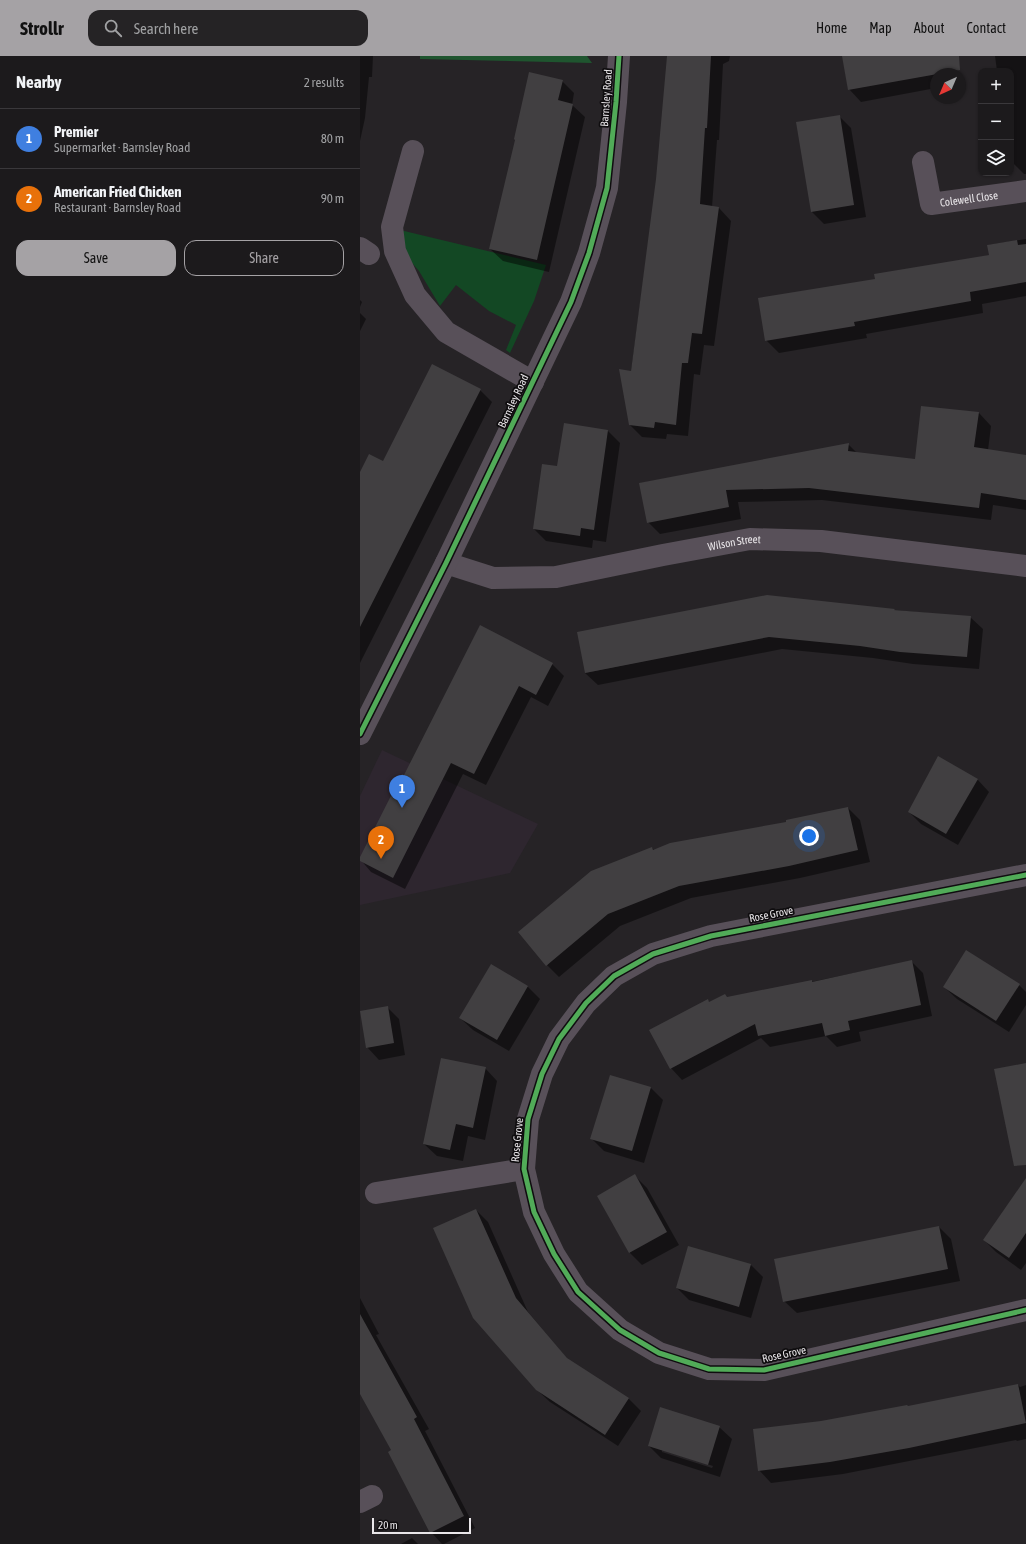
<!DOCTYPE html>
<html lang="en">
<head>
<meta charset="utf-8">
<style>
	:root { --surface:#1c1a1c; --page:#252325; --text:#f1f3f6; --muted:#a0a1a3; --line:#3a383b; --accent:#a5a2a5 }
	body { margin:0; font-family:"Asap Condensed",sans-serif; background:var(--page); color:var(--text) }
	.controls { position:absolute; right:12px; top:12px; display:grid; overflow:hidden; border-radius:8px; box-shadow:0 1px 3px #0004 }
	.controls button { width:36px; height:36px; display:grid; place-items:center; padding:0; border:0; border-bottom:1px solid var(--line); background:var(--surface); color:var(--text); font:20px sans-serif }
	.compass { position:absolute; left:570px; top:12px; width:36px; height:36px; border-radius:50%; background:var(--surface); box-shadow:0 1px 3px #0004; rotate:224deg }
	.scale { position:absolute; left:12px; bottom:10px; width:99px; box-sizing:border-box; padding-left:4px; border:2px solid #e9e6e9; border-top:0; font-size:11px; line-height:14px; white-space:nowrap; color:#e9e6e9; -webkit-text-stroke:3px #0f0d0f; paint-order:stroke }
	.you { position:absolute; left:449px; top:780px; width:14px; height:14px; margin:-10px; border:3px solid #fff; border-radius:50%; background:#1a73e8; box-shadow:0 0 0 6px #1a73e833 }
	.badge { display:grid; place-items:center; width:26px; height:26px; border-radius:50%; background:var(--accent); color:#fff; font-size:13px; font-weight:700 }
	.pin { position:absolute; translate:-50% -33px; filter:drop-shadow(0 1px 2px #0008) }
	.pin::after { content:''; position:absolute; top:21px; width:14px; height:12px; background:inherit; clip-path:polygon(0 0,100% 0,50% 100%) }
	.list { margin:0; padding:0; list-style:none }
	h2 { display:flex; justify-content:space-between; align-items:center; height:52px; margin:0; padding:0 16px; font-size:17px }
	h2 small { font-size:13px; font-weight:400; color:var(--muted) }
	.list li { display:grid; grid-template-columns:26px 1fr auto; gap:12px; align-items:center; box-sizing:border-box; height:60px; padding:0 16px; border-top:1px solid var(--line) }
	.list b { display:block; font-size:15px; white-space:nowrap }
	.list p { margin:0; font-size:13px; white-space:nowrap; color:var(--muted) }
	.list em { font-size:13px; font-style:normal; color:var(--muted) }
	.actions { display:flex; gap:8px; padding:12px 16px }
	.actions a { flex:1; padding:9px 0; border:1px solid var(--accent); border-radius:12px; text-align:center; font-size:14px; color:var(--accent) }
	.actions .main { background:var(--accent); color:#111 }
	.icon { flex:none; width:22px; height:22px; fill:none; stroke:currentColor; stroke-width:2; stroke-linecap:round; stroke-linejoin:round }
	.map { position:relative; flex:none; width:666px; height:1488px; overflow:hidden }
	header { display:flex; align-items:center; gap:24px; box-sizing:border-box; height:56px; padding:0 20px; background:var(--accent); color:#111 }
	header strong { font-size:19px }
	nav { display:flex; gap:22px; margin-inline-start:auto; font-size:14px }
	.search { width:280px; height:36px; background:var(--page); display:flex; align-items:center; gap:10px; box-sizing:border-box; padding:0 14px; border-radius:12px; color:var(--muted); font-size:15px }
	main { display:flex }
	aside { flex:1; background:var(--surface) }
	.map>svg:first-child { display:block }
	.built { fill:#2e262f }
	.green { fill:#134824 }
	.forest { fill:#1f552f }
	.shadow { fill:#0007; fill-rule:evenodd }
	.building { fill:#413f41 }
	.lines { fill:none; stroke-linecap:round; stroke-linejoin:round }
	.minor { stroke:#585059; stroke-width:22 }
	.cycleway-casing { stroke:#0f0d0f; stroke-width:8 }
	.cycleway { stroke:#51ab58; stroke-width:5 }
	.labels { text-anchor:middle; stroke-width:3.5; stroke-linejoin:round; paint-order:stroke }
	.street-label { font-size:11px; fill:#e9e6e9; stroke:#0f0d0f }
</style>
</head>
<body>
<header>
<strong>Strollr</strong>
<div class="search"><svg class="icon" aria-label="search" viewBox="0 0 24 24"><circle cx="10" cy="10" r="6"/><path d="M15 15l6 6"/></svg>Search here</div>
<nav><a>Home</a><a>Map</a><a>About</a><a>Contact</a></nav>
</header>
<main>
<aside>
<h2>Nearby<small>2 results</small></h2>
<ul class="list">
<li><span class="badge" style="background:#3f7fe0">1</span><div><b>Premier</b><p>Supermarket · Barnsley Road</p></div><em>80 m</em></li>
<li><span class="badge" style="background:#e8710a">2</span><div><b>American Fried Chicken</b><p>Restaurant · Barnsley Road</p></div><em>90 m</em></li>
</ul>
<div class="actions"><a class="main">Save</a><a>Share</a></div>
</aside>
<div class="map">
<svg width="666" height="1488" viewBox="0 0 666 1488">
	<rect width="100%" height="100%" fill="#262326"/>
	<polygon class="built" points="22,694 178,768 150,817 0,849 0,740"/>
	<polygon class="green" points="40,174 186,209 174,245 150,297 146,294 156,269 129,255 96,229 80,250 59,215 41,194"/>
	<polygon class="forest" points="60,0 227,0 232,7 60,3"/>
	<g class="shadow">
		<polygon points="0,0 13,0 12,21 9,21 5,62 0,85"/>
		<polygon points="308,0 370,0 369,5 363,8 359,84 357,84 352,151 359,152 371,165 354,290 344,289 340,319 334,318 328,380 307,378 306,383 282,381 270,369 271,316 297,123"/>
		<polygon points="483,0 584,0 588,18 576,18 576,32 501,46 489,33"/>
		<polygon points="635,0 666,0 666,118 664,118 652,106 651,100 651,15 637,15"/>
		<polygon points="202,25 214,37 212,49 225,61 189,216 143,205 130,193"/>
		<polygon points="479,60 491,72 506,161 464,168 452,156"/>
		<polygon points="666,183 666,240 622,248 623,257 506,278 507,282 419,297 406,284 516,223 630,199 628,189"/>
		<polygon points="0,244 2,246 0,251"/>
		<polygon points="0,257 6,263 0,275"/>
		<polygon points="120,334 132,346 0,607 0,418 23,407"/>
		<polygon points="619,357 631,370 628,394 666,401 666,454 633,449 631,464 462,444 378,446 381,463 300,478 288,466 281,427 489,389 497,397 555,404"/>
		<polygon points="248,375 260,387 246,486 233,484 232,492 186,485 174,473 198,411"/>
		<polygon points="534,554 610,561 623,573 619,613 553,608 513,602 422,593 238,629 225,617"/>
		<polygon points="120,570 192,608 204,620 188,650 171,641 126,729 103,718 45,833 11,816 0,803 45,721"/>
		<polygon points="617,723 629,736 598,789 561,768 549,756"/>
		<polygon points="488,752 500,764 510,806 440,822 331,842 260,870 199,921 187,909 292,792 294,794 428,767"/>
		<polygon points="551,905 563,917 572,960 499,976 501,985 477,991 466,980 410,991 401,982 322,1024 311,1012 347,944 350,947"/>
		<polygon points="131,909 168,931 180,943 149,995 113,974 100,962"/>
		<polygon points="659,929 666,936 666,949 649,976 597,943 584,931"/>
		<polygon points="27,951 39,963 45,999 19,1004 7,991"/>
		<polygon points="125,1012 137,1025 125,1084 108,1080 103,1105 77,1100 64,1088"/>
		<polygon points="291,1032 303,1044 284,1107 244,1095 232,1083"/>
		<polygon points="275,1120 287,1132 319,1189 282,1209 270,1197 238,1140"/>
		<polygon points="666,1124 666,1207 661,1214 636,1196 624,1184"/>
		<polygon points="116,1154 128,1166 168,1256 210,1306 269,1343 281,1355 258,1390 190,1346 177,1334"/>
		<polygon points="579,1171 591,1183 600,1225 437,1257 424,1245"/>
		<polygon points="391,1209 403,1221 391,1262 329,1244 317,1232"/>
		<polygon points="0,1242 19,1278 16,1279 69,1373 65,1375 115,1472 84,1488 82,1488 71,1476 32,1395 0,1336"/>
		<polygon points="658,1329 660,1331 666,1329 666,1383 657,1385 656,1384 483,1418 411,1427 399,1414 461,1366 548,1351"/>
		<path d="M 359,1371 L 372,1383 L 360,1421 L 301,1402 L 289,1390 ZM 302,1394 L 353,1410 L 352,1412 L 302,1396 Z"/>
		<polygon points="52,1482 58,1488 41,1488"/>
	</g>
	<g class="building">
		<polygon points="307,0 351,0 347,72 345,72 340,148 359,151 342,278 332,277 328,307 322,307 316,369 295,366 294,372 269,369 259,313 271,315 296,123"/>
		<polygon points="482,0 599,0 600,14 488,34"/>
		<polygon points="169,16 203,24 198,44 213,48 177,204 129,193 155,84 154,83"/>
		<polygon points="480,59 494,149 451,156 436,66"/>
		<polygon points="657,184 658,189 666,188 666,226 610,236 611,245 494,266 495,270 405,285 398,242 515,223 514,218 629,199 627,189"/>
		<polygon points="72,308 121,333 0,571 0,416 9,398 23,405"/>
		<polygon points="561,350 619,356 614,391 666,399 666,444 621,437 619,452 449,432 366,434 369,451 287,467 279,427 489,387 488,395 555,403"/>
		<polygon points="204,367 248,374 234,474 221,472 220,480 173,473 182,408 197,410"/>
		<polygon points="407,539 535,553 534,554 611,560 607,601 540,596 500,590 409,581 225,617 217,576"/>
		<polygon points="120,569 193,607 176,639 159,630 114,718 91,707 33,822 0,805 0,801 42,718 44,719"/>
		<polygon points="578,700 618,723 586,778 548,756"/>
		<polygon points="488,751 498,794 429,810 319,830 248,858 186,910 158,876 231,815 292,791 293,794 310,787 426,766 426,764"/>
		<polygon points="606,894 660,928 636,965 583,931"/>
		<polygon points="552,904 561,949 488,965 490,974 465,980 462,967 398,980 395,968 310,1013 289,974 348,943 349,946 365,938 367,941 452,924 452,926"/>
		<polygon points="131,908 168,930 137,984 99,962"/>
		<polygon points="28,950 34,987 6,992 0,955"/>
		<polygon points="81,1002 126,1011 113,1072 96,1068 90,1094 63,1088"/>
		<polygon points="666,1007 666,1109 654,1110 634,1013"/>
		<polygon points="250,1019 291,1031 272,1095 230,1083"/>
		<polygon points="275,1118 307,1176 269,1197 237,1140"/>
		<polygon points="666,1122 666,1177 649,1202 623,1184"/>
		<polygon points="116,1153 156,1242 207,1302 269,1342 245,1379 176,1334 113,1262 73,1172"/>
		<polygon points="579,1170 588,1213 423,1246 414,1203"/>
		<polygon points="328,1190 391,1208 379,1251 316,1232"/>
		<polygon points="0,1258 57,1361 54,1363 104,1460 70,1477 28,1396 31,1394 0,1338"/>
		<polygon points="658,1328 666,1367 549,1392 470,1406 398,1415 393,1373 461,1365 547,1349 548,1350"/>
		<polygon points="300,1351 360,1370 348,1409 288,1390"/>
	</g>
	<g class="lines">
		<g class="minor">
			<polyline points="53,95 32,171 35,195 55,239 86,276 173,326"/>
			<path id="s1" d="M 563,106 L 571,148 L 666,135"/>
			<polyline points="0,192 9,198"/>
			<path id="s2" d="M 86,507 L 133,522 L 196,521 L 303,499 L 390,483 L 461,485 L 666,510"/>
			<polyline points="0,678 86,507 211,246 229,197 247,132 256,46 259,0"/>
			<polyline points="666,819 351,880 293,898 254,920 226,947 199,983 182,1018 168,1063 164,1113 174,1156 194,1198 218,1236 260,1274 299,1297 349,1313 404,1314 666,1254"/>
			<polyline points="16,1137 164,1113"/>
			<polyline points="0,1446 12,1440"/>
		</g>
		<defs>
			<g id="cycleway">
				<polyline points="0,678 86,507 211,246 229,197 247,132 256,46 259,0"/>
				<polyline points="666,819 351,880 293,898 254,920 226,947 199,983 182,1018 168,1063 164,1113 174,1156 194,1198 218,1236 260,1274 299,1297 349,1313 404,1314 666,1254"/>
			</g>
		</defs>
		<use href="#cycleway" class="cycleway-casing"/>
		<use href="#cycleway" class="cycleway"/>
	</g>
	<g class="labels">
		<g class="street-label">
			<text transform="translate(246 42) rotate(-86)" y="4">Barnsley Road</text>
			<text dy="4" stroke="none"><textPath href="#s1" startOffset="81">Colewell Close</textPath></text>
			<text transform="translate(153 345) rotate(-65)" y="4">Barnsley Road</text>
			<text dy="4" stroke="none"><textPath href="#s2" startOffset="294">Wilson Street</textPath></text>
			<text transform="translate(411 858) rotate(-11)" y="4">Rose Grove</text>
			<text transform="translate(157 1084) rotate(-84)" y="4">Rose Grove</text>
			<text transform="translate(424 1298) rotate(-12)" y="4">Rose Grove</text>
		</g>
	</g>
</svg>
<div class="controls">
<button>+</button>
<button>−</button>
<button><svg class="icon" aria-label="layers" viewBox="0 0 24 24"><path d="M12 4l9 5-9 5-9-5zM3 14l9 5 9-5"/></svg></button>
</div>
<svg class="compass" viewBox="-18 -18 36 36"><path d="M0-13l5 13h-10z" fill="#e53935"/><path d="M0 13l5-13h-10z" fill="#a0a1a3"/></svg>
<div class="scale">20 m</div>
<div class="you"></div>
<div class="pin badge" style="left:42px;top:752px;background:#3f7fe0">1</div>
<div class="pin badge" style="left:21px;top:803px;background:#e8710a">2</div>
</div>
</main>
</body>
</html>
